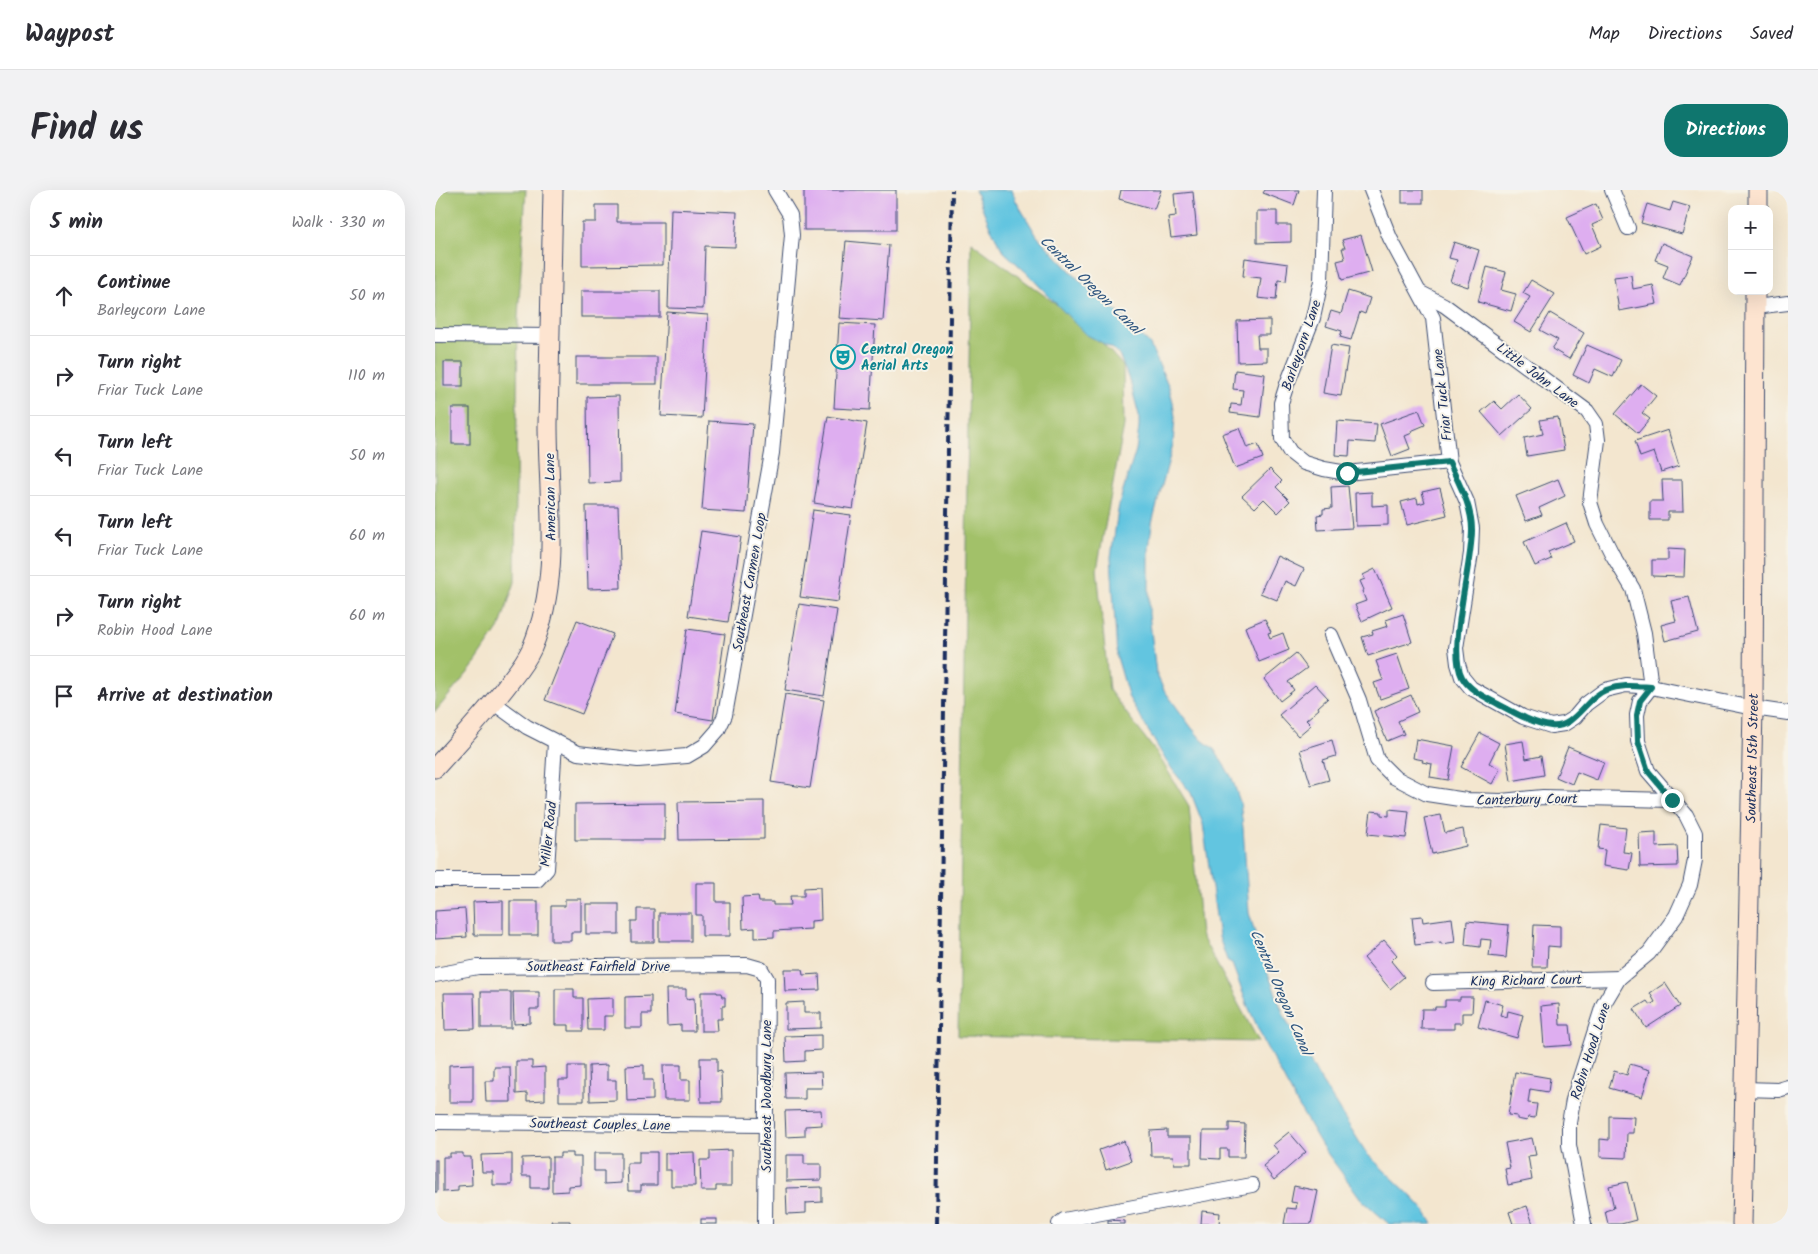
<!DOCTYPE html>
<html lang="en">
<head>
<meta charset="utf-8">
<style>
	:root { --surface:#fff; --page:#f2f2f3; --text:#2b2b33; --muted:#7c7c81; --line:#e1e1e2; --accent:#0f766e }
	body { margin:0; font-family:Kalam,sans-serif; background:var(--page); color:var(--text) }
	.controls { position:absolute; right:15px; top:15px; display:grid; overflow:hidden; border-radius:10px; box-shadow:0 5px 20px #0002 }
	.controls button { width:45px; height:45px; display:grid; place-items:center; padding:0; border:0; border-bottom:1px solid var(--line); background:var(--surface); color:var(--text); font:25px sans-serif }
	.stop { position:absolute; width:15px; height:15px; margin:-11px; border:4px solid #0f766e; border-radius:50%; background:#fff }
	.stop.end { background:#0f766e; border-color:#fff; box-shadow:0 1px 5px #0008 }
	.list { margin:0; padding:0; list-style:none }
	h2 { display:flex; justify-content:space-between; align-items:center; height:65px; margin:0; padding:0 20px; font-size:21px }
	h2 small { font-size:16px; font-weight:400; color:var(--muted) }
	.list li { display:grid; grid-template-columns:32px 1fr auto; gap:15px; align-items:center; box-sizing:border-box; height:80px; padding:0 20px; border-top:1px solid var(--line) }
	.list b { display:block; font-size:19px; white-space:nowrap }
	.list p { margin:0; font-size:16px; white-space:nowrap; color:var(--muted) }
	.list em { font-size:16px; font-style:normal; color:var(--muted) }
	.icon { flex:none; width:28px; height:28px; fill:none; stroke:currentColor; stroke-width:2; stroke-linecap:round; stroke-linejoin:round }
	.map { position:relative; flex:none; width:1353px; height:1034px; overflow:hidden; border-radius:20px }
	header { display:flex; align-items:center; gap:30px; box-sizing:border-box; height:70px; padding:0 25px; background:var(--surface); border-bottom:1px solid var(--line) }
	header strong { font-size:24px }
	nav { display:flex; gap:28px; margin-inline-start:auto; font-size:18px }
	.intro { display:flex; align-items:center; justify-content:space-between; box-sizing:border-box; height:120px; padding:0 30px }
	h1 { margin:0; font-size:35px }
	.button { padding:12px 22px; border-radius:20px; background:var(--accent); color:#fff; font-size:18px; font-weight:700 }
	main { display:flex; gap:30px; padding:0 30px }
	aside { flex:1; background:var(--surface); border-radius:20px; box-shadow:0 5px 20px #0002 }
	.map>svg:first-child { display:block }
	.green { fill:#a2c169; stroke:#5e7864 }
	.water { fill:#62c5e0; stroke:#3e7a9f }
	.building { fill:#deaef0 }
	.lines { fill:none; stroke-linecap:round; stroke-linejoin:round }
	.street-casing { stroke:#3b4a6f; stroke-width:16 }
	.secondary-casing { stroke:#3b4a6f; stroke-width:21 }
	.street { stroke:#fff; stroke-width:14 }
	.secondary { stroke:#fde4d0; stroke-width:19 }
	.rail { stroke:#1b2f5e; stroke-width:4; stroke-dasharray:8 4; stroke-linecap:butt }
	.route { stroke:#0f766e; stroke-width:6 }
	.labels { text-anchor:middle; stroke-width:4; stroke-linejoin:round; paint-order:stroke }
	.street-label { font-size:14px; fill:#1b2f5e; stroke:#f7f3e8 }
	.culture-label { font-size:14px; font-weight:bold; fill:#0d838f; stroke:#f7f3e8; text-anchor:start }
	.water-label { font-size:15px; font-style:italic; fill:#2d547e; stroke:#f7f3e8 }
</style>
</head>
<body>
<header>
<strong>Waypost</strong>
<nav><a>Map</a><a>Directions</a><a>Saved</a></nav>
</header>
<div class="intro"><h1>Find us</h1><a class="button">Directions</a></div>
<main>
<aside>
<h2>5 min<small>Walk · 330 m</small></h2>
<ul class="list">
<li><svg class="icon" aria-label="ahead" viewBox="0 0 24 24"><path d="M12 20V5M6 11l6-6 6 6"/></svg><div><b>Continue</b><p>Barleycorn Lane</p></div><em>50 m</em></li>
<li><svg class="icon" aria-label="right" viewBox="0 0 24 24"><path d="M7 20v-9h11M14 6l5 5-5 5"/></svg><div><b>Turn right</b><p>Friar Tuck Lane</p></div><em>110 m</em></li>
<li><svg class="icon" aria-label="left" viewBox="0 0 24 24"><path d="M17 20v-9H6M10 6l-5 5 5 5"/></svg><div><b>Turn left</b><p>Friar Tuck Lane</p></div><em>50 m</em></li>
<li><svg class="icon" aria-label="left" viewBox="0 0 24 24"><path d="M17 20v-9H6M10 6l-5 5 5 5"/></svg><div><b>Turn left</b><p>Friar Tuck Lane</p></div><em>60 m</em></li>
<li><svg class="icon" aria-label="right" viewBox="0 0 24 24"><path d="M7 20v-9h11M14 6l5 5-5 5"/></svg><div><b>Turn right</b><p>Robin Hood Lane</p></div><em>60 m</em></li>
<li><svg class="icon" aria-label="arrive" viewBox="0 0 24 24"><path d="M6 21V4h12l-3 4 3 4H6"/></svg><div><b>Arrive at destination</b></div></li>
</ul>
</aside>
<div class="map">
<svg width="1353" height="1034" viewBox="0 0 1353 1034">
	<rect width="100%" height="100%" fill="#f7f3e8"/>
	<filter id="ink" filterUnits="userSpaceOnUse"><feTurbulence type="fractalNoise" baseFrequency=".02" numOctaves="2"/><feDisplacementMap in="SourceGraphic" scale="10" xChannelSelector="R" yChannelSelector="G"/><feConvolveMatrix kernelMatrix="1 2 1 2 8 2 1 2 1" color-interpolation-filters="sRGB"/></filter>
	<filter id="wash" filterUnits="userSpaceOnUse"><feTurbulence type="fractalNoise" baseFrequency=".0096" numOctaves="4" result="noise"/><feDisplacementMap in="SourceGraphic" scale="20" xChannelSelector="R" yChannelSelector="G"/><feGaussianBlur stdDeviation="1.12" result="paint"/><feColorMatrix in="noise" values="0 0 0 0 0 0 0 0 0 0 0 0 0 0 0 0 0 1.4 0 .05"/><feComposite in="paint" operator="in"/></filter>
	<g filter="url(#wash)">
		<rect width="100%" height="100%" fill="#f3e6cf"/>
		<g class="green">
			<polygon points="0,0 91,0 83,127 80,392 65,436 36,479 0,522"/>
			<polygon points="536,52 654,138 688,176 689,235 662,379 674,500 723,565 754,616 766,745 824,852 523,846"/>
		</g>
		<polygon class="water" points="540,0 577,0 581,11 602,46 646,92 668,112 687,125 715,155 734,197 738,212 740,227 738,254 717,333 714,359 714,424 721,483 729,500 756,537 767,550 779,559 797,588 805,612 808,638 814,723 828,770 850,828 866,854 883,886 932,964 975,1005 990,1021 998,1034 954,1034 926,1009 887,956 863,915 831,856 812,814 797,774 793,772 791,767 784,747 768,634 756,603 733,574 694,508 682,467 676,367 684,314 701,260 704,237 704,225 696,195 684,164 677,158 650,144 592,83 568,61 556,39"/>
		<g id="blocks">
			<g class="building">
				<rect x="369" y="0" width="92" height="40"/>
				<polygon points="686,0 726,0 719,19 684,9"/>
				<polygon points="830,0 864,0 859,15 828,3"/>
				<rect x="967" y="0" width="21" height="13"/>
				<polygon points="758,2 762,45 736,48 733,27 741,26 739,4"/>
				<polygon points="1238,12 1255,17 1247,44 1206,33 1212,14 1235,21"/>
				<polygon points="1161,14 1168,30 1157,35 1166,56 1149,64 1132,27"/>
				<polygon points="161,15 182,15 182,32 228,32 228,75 147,76 147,32 161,32"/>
				<polygon points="236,19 302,22 300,57 270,56 268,119 233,118"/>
				<polygon points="822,21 842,21 842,35 856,35 856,52 822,53"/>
				<polygon points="926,45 937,82 907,90 902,71 910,69 907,58 910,58 907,50"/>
				<polygon points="411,51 454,55 448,131 404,128"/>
				<polygon points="1019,52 1044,60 1033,97 1015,91 1022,70 1014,68"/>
				<polygon points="1227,53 1258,66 1245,95 1228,88 1233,75 1220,70"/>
				<polygon points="810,68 853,74 851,91 843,90 841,110 823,108 826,88 808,86"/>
				<polygon points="1052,77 1071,82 1066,100 1081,104 1076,121 1043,112"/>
				<polygon points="1196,85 1198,99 1218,95 1222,114 1184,121 1179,87"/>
				<polygon points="1096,90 1120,104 1096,142 1079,132 1095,107 1088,103"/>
				<rect x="146" y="101" width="79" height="26"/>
				<polygon points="913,101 935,108 930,124 925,122 916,150 905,147 907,141 891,136 896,121 906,124"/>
				<polygon points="232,122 273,125 267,228 226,226"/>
				<polygon points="1115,123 1149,143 1134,169 1117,159 1123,150 1105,140"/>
				<polygon points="835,130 835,145 822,145 823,158 832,158 832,171 803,172 802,131"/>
				<polygon points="404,133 440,135 435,220 399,218"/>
				<polygon points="896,155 914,158 906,206 888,203"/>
				<polygon points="1152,155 1186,170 1178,187 1160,179 1154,193 1138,185"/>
				<rect x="141" y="167" width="81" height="27"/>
				<rect x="9" y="172" width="19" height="24"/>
				<polygon points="800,180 830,184 825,227 795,223 796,214 806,215 808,200 798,199"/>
				<polygon points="1206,194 1221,206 1207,223 1215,229 1203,243 1180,224"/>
				<polygon points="1083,204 1097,219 1067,246 1046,222 1059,211 1067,219"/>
				<polygon points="184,206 185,292 153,293 152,207"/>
				<rect x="17" y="218" width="18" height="36"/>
				<polygon points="984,220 990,235 976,241 977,243 970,246 975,259 957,266 945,234"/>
				<polygon points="393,226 432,233 418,319 379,313"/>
				<polygon points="1123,227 1129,260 1092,266 1089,248 1108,244 1105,230"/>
				<polygon points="274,231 318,234 311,323 267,320"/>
				<polygon points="902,231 942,234 940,253 915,251 914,266 900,265"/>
				<polygon points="804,238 812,258 823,254 828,268 800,278 787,244"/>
				<polygon points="1233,240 1244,276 1226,282 1219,262 1205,267 1200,251"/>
				<polygon points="835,279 847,291 841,297 855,311 843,323 829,309 820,318 807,306"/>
				<polygon points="1123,289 1130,306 1104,318 1107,325 1091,331 1081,306"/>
				<polygon points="1227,290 1247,290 1248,322 1233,322 1233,330 1215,330 1215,311 1228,311"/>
				<polygon points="913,296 917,338 883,340 882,325 888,324 888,319 897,318 896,297"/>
				<polygon points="1005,298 1012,325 972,335 966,312 982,308 983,314 990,312 987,302"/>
				<polygon points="937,302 937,316 953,315 953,335 921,336 920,303"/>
				<polygon points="151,316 183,316 186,398 153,399"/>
				<polygon points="378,320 416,325 403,412 365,407"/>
				<polygon points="1131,333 1139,351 1113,362 1116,369 1100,376 1089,352"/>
				<polygon points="266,341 306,347 293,432 253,426"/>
				<polygon points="1233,359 1250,360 1249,387 1217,386 1217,370 1233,370"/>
				<polygon points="842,366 869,379 861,396 850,391 842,410 825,403"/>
				<polygon points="940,379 957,417 927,431 920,415 931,411 927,401 929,400 925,391 930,389 928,385"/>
				<polygon points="1254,407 1263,442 1230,451 1226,435 1241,431 1236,411"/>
				<polygon points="364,414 402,420 389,506 350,500"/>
				<polygon points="968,424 977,452 933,466 927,447 938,444 937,441 953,436 951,430"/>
				<polygon points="830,429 836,442 833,443 835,448 848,443 854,460 824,472 810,437"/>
				<polygon points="142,430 178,444 147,524 110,510"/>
				<polygon points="252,439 290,444 278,530 240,524"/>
				<polygon points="861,463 872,478 853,492 859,500 845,511 829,489"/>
				<polygon points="962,464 974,499 945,509 939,493 948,490 941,471"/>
				<polygon points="880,494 893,508 883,517 884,519 871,530 876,535 863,546 844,525"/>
				<polygon points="350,504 389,510 375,598 336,592"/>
				<polygon points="976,505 983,522 963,531 969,544 952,551 939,521"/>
				<polygon points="1045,543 1064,553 1054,573 1065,579 1057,594 1026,577"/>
				<polygon points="981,549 1019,556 1013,590 995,587 997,574 987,572 988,570 978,568"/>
				<polygon points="897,550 901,566 888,570 894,590 876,595 865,560"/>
				<polygon points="1088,551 1091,569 1106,566 1109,585 1076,591 1070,554"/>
				<polygon points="1133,557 1169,572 1162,590 1142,582 1137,594 1121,587"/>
				<polygon points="329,611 329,649 244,650 243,612"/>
				<polygon points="230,613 230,650 140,650 140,614"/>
				<polygon points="954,619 974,621 971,648 933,644 936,621 946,622 946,625 954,626"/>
				<polygon points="1006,625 1010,643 1028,639 1031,656 997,664 989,628"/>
				<polygon points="1166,635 1191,638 1188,662 1197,663 1194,680 1168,676 1170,660 1163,659"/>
				<polygon points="1221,642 1221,657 1242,656 1243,676 1205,677 1204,643"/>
				<polygon points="261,693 281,693 281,712 295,712 295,746 267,746 267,725 261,725"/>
				<polygon points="385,697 386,730 376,731 376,739 339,741 339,747 320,748 320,738 308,739 307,707 323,706 324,712 338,712 338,715 356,715 355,706 369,706 369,698"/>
				<polygon points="130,709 146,709 146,742 136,742 136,751 116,751 116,716 130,716"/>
				<polygon points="68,711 68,745 39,745 38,712"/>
				<rect x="75" y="711" width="28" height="34"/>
				<rect x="151" y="714" width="33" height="30"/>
				<polygon points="30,719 32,747 0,749 0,721"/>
				<polygon points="202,719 219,719 219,752 196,752 196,731 202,731"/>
				<rect x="224" y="723" width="32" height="28"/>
				<polygon points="987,726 988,732 1017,728 1020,752 1006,754 1006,752 980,755 977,727"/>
				<polygon points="1032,731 1074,735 1071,768 1054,766 1056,750 1046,749 1045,757 1030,755"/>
				<polygon points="1099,735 1125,736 1125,757 1113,756 1112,777 1097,777"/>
				<polygon points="949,750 962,765 956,771 969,787 955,799 929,768"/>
				<polygon points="349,779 367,779 368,785 384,784 385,800 350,801"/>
				<polygon points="1230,793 1245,816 1211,838 1199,819 1212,811 1215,815 1220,812 1215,803"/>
				<polygon points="120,799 139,799 139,808 148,808 148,841 134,841 134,835 120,835"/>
				<polygon points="231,799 251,799 251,809 259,808 260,841 246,841 246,835 232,836"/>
				<rect x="46" y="802" width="30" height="36"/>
				<polygon points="78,802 104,802 104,819 95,819 95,833 79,834"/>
				<polygon points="266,802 282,802 282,803 286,803 287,807 290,807 290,816 287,816 287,829 282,829 283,841 266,841"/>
				<polygon points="9,803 39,803 40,839 10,840"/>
				<polygon points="216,806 216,824 207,824 207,838 190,838 190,807"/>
				<polygon points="1025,807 1038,807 1037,823 1027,823 1027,833 1019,833 1019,839 986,839 987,819 1000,819 1000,817 1010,817 1010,810 1025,810"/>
				<polygon points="178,808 178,826 169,826 169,840 153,840 152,809"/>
				<polygon points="1050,810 1068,815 1065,825 1072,827 1073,821 1088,825 1082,848 1043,837"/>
				<polygon points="369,812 369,823 386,823 386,838 351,839 351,813"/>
				<polygon points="1124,814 1125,835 1135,835 1137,855 1109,857 1106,816"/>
				<polygon points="386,845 386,860 370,861 370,871 351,872 350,846"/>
				<polygon points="265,868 282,868 282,882 286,881 287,912 266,912"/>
				<polygon points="81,871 97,871 97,878 110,877 110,910 92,911 92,903 81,904"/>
				<polygon points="38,874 38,912 14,912 14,875"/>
				<polygon points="1195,874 1215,880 1207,907 1174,898 1179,881 1192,885"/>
				<polygon points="172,875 172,890 181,890 181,910 155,911 154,876"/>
				<polygon points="209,875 209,890 218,890 218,910 192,911 191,876"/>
				<polygon points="228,875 246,875 246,890 255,890 255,910 229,910"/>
				<polygon points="133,876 149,876 149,911 124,911 124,890 133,890"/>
				<polygon points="59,877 75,877 76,912 51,912 50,891 59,891"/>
				<polygon points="386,882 387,898 370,898 370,909 351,909 350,883"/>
				<polygon points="1080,882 1115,888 1113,902 1095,899 1093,913 1102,914 1100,928 1093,927 1092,931 1082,929 1082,926 1073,925"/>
				<polygon points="386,920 387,935 370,936 370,946 351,947 350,921"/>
				<polygon points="1174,926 1199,927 1198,943 1192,943 1191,968 1165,967 1165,949 1174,950"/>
				<polygon points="794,933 810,934 809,967 793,967 793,959 785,959 785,969 767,968 768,941 794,941"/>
				<polygon points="732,940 732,947 756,947 756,974 739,974 738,966 716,966 715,941"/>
				<polygon points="854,942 871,962 839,990 828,976 844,962 838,955"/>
				<polygon points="1097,948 1101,965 1093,966 1097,990 1073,995 1070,979 1075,978 1070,953"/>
				<polygon points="689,951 696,971 671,980 664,960"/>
				<polygon points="296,960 296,996 281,996 281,1001 266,1001 265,970 275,970 275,961"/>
				<polygon points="204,962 222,962 222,995 206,995 206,1001 193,1001 192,973 204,973"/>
				<polygon points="259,962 260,996 236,996 236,980 230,980 230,963"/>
				<polygon points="15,963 28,963 28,967 36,967 37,995 23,996 23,1001 8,1002 8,967 15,967"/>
				<polygon points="125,963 138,963 138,967 146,967 146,995 133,996 133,1001 117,1002 117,967 125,967"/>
				<polygon points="159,963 186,963 186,993 169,994 169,981 159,981"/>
				<polygon points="77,964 77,995 58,995 58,982 47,982 46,965"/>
				<polygon points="351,965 369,965 369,974 386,974 386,990 351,991"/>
				<polygon points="113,967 113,998 96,998 96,986 87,986 87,968"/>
				<rect x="0" y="970" width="2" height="32"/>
				<polygon points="1192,992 1201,1030 1186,1034 1173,1034 1170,1021 1179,1018 1174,996"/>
				<polygon points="859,996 883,1001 876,1034 849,1034 852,1018 861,1019 862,1013 856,1012"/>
				<polygon points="387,997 387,1012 371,1013 371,1023 352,1024 351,998"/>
				<polygon points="1092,1016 1098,1034 1078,1034 1074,1022"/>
				<polygon points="767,1021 785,1023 784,1034 766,1034"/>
				<rect x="266" y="1029" width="16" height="5"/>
				<polygon points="673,1030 690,1031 690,1034 673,1034"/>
				<polygon points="116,1031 135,1031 135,1034 117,1034"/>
			</g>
		</g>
	</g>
	<g filter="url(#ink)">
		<use href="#blocks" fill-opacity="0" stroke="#3b4a6f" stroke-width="1"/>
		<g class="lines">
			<defs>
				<g id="street">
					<polyline points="889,0 886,91 878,128 852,194 846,213 847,249 855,262 869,273 889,279 912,283 1014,272"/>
					<polyline points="936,0 955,48 998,128 1014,272 1032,312 1037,338 1036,363 1021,458 1023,474 1027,487 1036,498 1088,527 1116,536 1129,534 1140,527 1151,514 1170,500 1191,495 1216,497 1318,518 1353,523"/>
					<polyline points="1177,0 1193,38"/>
					<polyline points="986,103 1009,115 1152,221 1161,234 1163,250 1155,312 1162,334 1177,364 1198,399 1209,443 1216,497 1205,511 1202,525 1203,551 1213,581 1251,625 1260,643 1260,670 1255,695 1241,726 1214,763 1184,788 1168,815 1138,910 1134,933 1134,955 1149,1034"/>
					<polyline points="1320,117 1353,113"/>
					<polyline points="0,145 115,146"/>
					<polyline points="896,445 924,510 942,570 959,587 992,604 1031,610 1066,611 1108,607 1237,610"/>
					<polyline points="59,513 92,537 143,563 203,570 252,566 269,556 283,540 290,525 337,263 357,45 355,25 340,0"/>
					<polyline points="0,690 102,690 112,679 120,553"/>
					<polyline points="0,785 43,777 312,775 326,779 332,789 330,1034"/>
					<polyline points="998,793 1184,788"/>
					<polyline points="1309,899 1343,900 1353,897"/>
					<polyline points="0,932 331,935"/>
					<polyline points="624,1034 629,1030 817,995"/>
				</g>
				<g id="secondary">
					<polyline points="1323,19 1323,0"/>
					<path d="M 0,578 C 26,549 53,521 76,490 C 84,480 92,469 97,458 C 127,387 113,309 113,234 C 114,156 117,78 118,0"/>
					<path id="s1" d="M 1307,1034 L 1318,518 L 1320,101"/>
				</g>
			</defs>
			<use href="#street" class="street-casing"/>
			<use href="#secondary" class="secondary-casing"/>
			<use href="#street" class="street"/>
			<use href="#secondary" class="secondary"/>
			<polyline class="rail" points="501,1034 517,0"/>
		</g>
	</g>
	<g class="lines" filter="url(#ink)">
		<path class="route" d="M 912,283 L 1014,272 C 1024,294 1037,316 1037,340 C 1037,377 1012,458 1027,487 C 1034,500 1050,507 1063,514 C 1078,522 1099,534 1116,536 C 1140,539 1151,507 1171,500 C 1187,494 1200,496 1216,497 L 1205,511 L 1202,525 L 1203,551 L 1213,581 L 1237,610"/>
	</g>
	<defs>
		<symbol id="theatre-ring" viewBox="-11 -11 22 22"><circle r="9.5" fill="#f7f3e8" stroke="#0f9aa8" stroke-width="1.5"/><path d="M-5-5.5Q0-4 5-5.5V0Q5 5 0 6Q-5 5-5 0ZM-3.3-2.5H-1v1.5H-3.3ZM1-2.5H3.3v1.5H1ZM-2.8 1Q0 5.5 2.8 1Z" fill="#0f9aa8"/></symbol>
	</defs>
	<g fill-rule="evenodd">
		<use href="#theatre-ring" x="394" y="153" width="28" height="28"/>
	</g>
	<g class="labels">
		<g class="street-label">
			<text transform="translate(866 155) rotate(-71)" y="5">Barleycorn Lane</text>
			<text transform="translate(1103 185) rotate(37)" y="5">Little John Lane</text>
			<text transform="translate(1007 205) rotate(-96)" y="5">Friar Tuck Lane</text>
			<text transform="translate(115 307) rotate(-91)" y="5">American Lane</text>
			<text transform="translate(314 392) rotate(-80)" y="5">Southeast Carmen Loop</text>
			<text dy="5" stroke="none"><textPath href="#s1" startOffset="466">Southeast 15th Street</textPath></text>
			<text transform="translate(1092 609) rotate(-1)" y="5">Canterbury Court</text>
			<text transform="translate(113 644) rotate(-84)" y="5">Miller Road</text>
			<text x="163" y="781">Southeast Fairfield Drive</text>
			<text transform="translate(1091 790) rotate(-1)" y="5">King Richard Court</text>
			<text transform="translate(1155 861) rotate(-72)" y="5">Robin Hood Lane</text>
			<text transform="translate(331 906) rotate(-90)" y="5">Southeast Woodbury Lane</text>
			<text transform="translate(165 934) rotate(1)" y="5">Southeast Couples Lane</text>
		</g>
		<g class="culture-label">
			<text x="426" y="164">Central Oregon<tspan x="426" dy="16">Aerial Arts</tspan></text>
		</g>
		<g class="water-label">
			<text transform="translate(656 95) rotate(44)" y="5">Central Oregon Canal</text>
			<text transform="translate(846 802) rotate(67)" y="5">Central Oregon Canal</text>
		</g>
	</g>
</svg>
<div class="controls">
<button>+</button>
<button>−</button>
</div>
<div class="stop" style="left:912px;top:283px"></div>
<div class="stop end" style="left:1237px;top:610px"></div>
</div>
</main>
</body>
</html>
